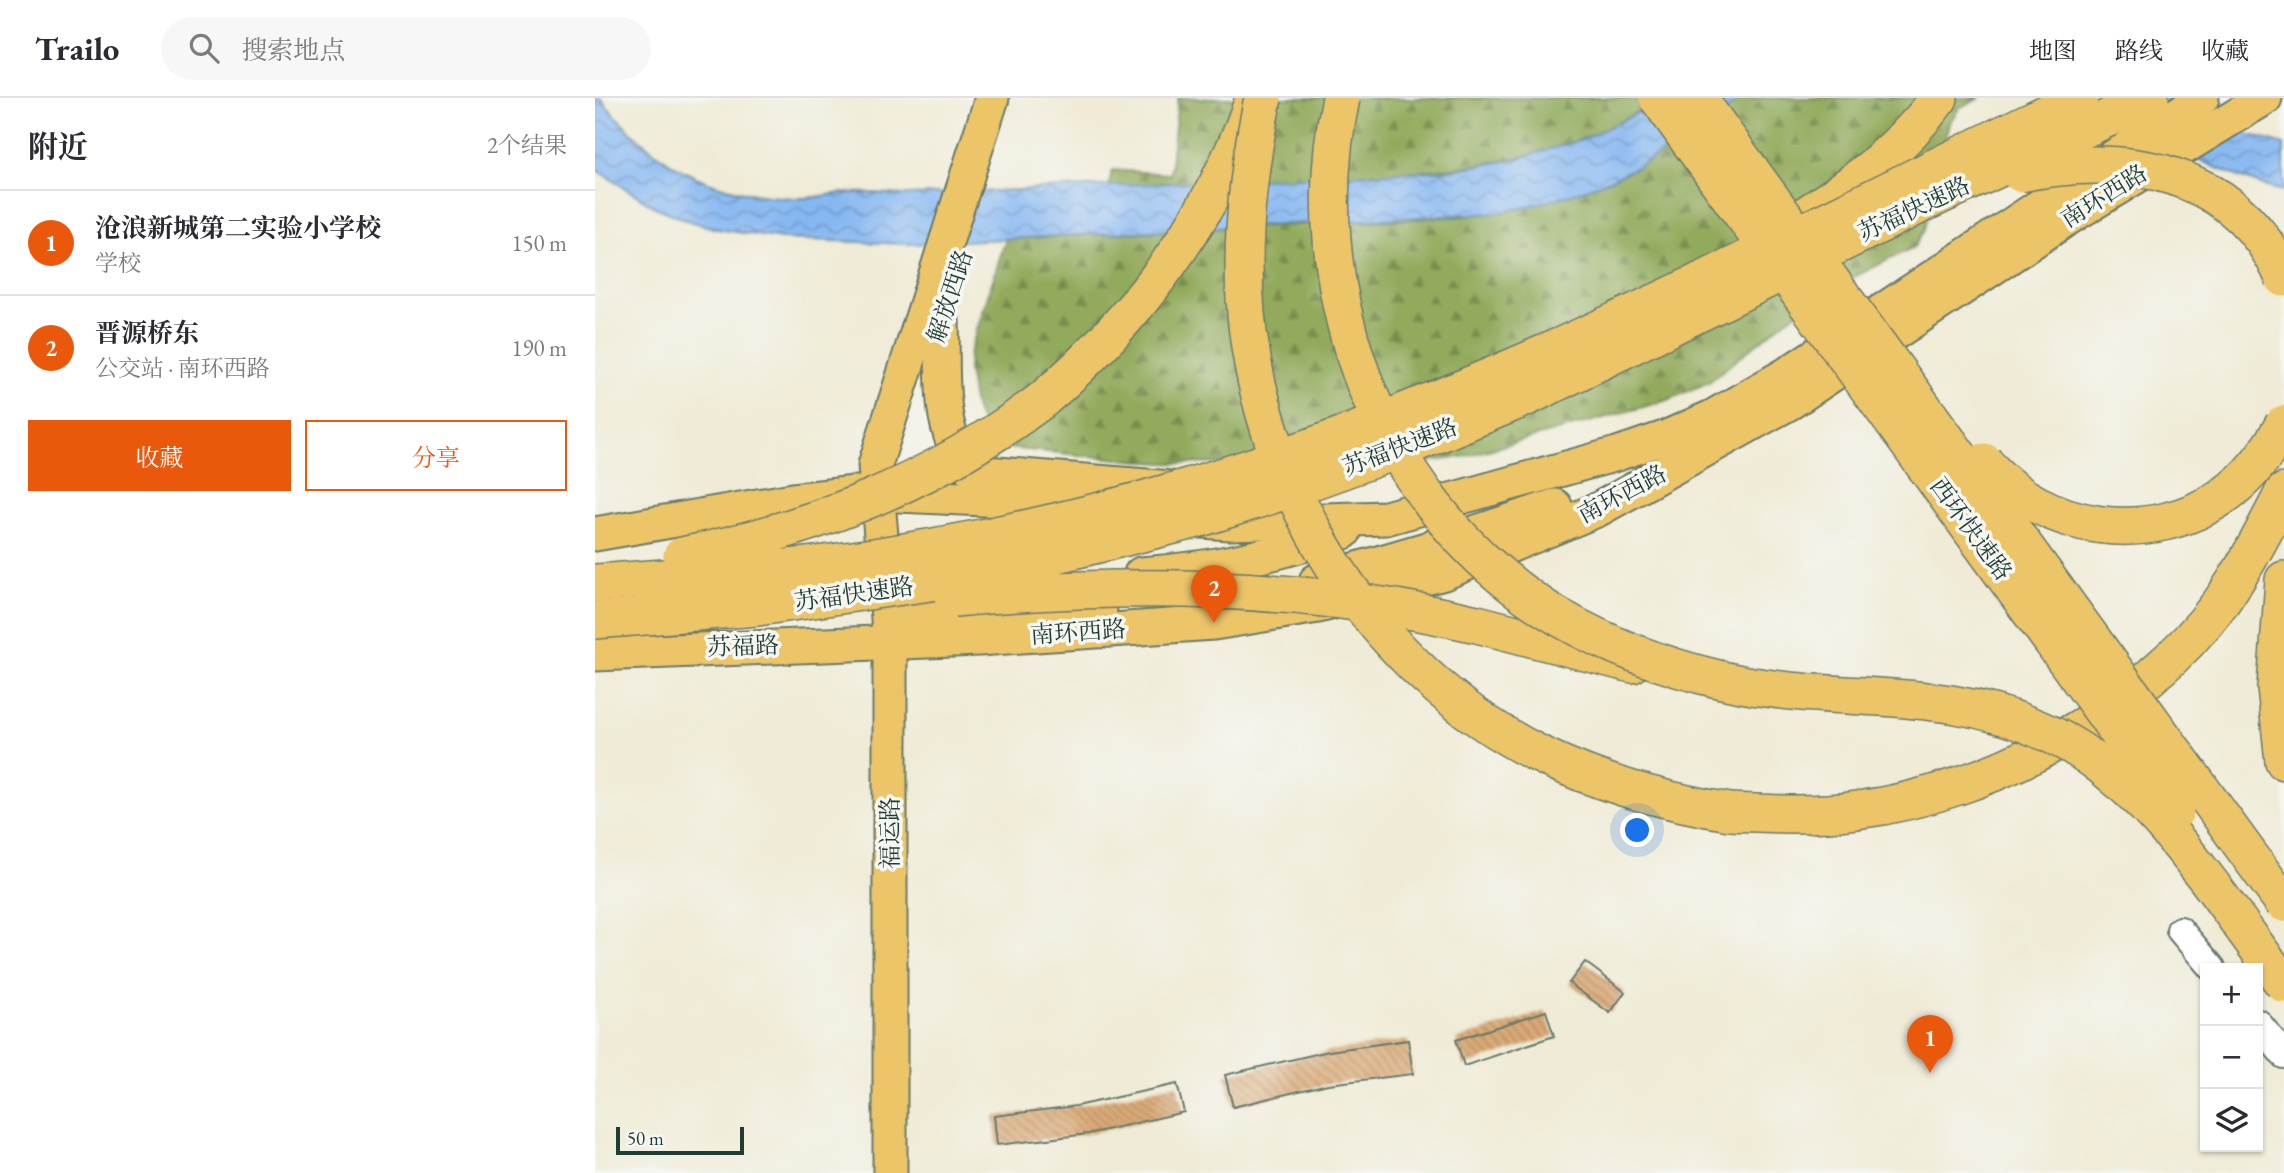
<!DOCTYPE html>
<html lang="zh">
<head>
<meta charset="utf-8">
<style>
	:root { --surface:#fff; --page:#f7f7f7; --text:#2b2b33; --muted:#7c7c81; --line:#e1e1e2; --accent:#ea580c }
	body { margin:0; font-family:"EB Garamond","Noto Serif SC",serif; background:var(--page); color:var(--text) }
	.controls { position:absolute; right:21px; bottom:21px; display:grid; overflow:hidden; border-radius:0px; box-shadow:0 2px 5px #0004 }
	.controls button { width:63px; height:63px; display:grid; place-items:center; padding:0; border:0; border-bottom:2px solid var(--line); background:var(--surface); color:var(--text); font:35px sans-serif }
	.scale { position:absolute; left:21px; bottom:18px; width:128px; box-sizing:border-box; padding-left:7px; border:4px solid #1f3d34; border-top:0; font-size:19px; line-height:24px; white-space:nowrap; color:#1f3d34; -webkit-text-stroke:5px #f6f6f2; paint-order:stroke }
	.you { position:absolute; left:1043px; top:733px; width:24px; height:24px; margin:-18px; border:5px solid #fff; border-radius:50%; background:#1a73e8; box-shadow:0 0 0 10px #1a73e833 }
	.badge { display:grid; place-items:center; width:46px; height:46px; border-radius:50%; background:var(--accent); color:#fff; font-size:23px; font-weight:700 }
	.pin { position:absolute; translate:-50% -58px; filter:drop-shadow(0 2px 4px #0008) }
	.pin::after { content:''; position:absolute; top:37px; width:24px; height:21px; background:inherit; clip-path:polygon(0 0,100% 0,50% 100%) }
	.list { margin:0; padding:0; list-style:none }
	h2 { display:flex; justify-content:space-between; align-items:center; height:91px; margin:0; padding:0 28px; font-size:30px }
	h2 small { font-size:23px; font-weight:400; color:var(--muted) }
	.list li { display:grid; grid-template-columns:46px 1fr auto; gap:21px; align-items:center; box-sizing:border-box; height:105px; padding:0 28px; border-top:2px solid var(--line) }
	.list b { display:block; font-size:26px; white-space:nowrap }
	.list p { margin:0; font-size:23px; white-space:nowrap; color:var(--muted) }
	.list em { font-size:23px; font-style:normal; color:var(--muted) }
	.actions { display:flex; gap:14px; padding:21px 28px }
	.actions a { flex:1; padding:16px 0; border:2px solid var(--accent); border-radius:0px; text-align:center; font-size:24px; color:var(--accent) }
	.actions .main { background:var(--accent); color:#fff }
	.icon { flex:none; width:38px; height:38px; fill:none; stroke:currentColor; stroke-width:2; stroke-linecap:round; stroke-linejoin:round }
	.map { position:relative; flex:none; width:1689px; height:1075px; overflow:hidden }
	header { display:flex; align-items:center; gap:42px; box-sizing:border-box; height:98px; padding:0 35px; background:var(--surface); border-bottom:2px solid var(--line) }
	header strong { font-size:33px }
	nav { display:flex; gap:38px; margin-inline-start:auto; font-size:24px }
	.search { width:490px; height:63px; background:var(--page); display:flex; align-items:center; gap:18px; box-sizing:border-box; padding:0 24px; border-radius:38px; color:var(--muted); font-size:26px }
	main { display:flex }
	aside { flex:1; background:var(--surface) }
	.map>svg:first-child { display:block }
	.forest { fill:url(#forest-firs); stroke:#587448; stroke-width:2 }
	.water { fill:url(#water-waves); stroke:#527a93; stroke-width:2 }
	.building { fill:url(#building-back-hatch) }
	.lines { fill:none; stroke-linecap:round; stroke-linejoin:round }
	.minor-casing { stroke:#687a6d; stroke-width:30 }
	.major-casing { stroke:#687a6d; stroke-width:37 }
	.highway-casing { stroke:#687a6d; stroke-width:40 }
	.minor { stroke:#fff; stroke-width:26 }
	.major { stroke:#edc569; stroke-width:33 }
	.highway { stroke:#edc569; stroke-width:37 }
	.highway-bridge-casing { stroke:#687a6d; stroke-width:40; stroke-linecap:butt }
	.highway-bridge { stroke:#edc569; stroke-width:37 }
	.labels { text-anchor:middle; stroke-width:7; stroke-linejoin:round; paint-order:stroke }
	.street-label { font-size:24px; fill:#1f3d34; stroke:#f6f6f2 }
</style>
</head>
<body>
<header>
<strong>Trailo</strong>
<div class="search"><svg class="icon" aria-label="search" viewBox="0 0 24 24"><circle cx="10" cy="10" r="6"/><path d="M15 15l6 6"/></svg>搜索地点</div>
<nav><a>地图</a><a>路线</a><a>收藏</a></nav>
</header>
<main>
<aside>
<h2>附近<small>2个结果</small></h2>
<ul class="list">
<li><span class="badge">1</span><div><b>沧浪新城第二实验小学校</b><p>学校</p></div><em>150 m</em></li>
<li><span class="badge">2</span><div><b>晋源桥东</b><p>公交站 · 南环西路</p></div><em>190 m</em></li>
</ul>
<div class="actions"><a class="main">收藏</a><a>分享</a></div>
</aside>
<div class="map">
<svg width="1689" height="1075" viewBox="0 0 1689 1075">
	<defs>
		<pattern id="forest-firs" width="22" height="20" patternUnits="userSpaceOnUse" patternTransform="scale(1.75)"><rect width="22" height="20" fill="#92aa5c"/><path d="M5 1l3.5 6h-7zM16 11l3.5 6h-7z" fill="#778c4d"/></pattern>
		<pattern id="water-waves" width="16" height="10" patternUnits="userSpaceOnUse" patternTransform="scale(1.75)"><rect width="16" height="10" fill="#86b7f2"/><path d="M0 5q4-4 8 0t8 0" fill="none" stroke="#6d96c5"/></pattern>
		<pattern id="building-back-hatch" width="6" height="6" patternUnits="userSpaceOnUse" patternTransform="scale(1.75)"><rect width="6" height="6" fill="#dbaa77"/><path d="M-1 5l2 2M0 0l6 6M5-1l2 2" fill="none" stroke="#b18c62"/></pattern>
	</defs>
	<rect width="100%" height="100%" fill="#f6f6f2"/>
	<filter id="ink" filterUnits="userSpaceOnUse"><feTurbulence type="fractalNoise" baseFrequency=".0143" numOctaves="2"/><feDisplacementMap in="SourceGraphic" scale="14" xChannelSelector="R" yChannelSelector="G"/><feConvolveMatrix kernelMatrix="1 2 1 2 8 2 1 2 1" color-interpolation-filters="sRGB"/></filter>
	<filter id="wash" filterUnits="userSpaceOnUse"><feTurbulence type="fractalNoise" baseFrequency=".00686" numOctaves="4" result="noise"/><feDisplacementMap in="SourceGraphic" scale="28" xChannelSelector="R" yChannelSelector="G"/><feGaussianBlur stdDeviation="1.57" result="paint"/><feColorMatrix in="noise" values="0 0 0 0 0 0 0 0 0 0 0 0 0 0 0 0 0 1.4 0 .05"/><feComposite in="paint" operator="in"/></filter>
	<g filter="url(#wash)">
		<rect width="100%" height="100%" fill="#efebd6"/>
		<g class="forest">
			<path d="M 583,0 L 1063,0 C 966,71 847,72 732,78 C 660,81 587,84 514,88 L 517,72 L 575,76 Z"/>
			<path d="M 1147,0 L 1385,0 L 1365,9 L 1354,25 L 1329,132 L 1319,149 L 1255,181 L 1191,222 L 1114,284 L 1073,302 L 871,358 L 833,364 L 798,368 L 565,365 L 413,350 L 407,347 L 385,323 L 378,303 L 373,272 L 374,257 L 411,141 L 861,119 C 981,107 1052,73 1147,0 Z"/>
		</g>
		<g class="water">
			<path d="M 0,0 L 5,0 C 60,67 113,97 201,100 C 218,101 233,96 249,95 C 270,94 292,96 313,97 L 856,72 L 917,62 L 989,41 L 1041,16 L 1063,0 L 1147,0 C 1064,63 1004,96 901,115 L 315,146 L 187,141 L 122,131 L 91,122 L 60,109 L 0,71 Z"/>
			<path d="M 1511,0 L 1589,0 L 1650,35 L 1689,47 L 1689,93 C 1649,86 1533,34 1511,0 Z"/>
		</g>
		<g id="blocks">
			<g class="building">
				<polygon points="990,864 1030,894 1015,915 974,885"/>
				<polygon points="951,913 959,938 869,968 861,942"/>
				<polygon points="813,942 818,976 733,986 638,1009 630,977 734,953"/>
				<polygon points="582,986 589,1014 493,1036 402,1047 399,1018 481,1008"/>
			</g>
		</g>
	</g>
	<g filter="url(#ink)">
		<use href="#blocks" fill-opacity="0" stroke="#687a6d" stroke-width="2"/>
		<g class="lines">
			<defs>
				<g id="minor">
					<polyline points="1585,832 1617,870"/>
					<polyline points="1663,925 1689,957"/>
				</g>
				<g id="major">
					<path d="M 347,221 C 349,268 339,340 379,374 L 576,390"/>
					<polyline points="606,423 635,425 791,420 1022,356 1072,339 1117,319 1192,276 1607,0"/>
					<polyline points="0,436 198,402 260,395 452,404 500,415"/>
					<path d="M 546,476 C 619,471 680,457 749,434"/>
					<polyline points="721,483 831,451 960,408"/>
					<polyline points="294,518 505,511"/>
					<polyline points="0,556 384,541 619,525 723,508 849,475 1002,412 1196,304 1467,124 1670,0"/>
					<polyline points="295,1075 295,544 280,367 397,0"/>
				</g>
				<g id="highway">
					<polyline points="1513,20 1555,0"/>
					<path d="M 1197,126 C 1252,91 1305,53 1344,0"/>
					<path d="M 446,303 C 540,223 617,122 658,4"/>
					<polyline points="1689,482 1681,589 1689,663"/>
					<polyline points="882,526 1037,566"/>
					<path d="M 1135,714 C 1178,716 1220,718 1262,712 C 1395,695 1546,613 1626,504 C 1651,469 1670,431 1689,394"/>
				</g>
			</defs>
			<use href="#minor" class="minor-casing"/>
			<use href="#major" class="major-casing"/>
			<use href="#highway" class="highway-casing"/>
			<use href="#minor" class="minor"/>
			<use href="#major" class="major"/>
			<use href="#highway" class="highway"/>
			<defs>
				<g id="highway-bridge">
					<path d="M 668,0 C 653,71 645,144 651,216 C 667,395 780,575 944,656 C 1005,686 1068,703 1135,714"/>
					<path d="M 746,0 C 704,196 788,415 964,519 C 1014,548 1071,569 1127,582 C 1243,609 1344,583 1457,637 C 1552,681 1627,804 1689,886"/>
					<polyline points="1063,0 1580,713"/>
					<polyline points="1103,0 1689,805"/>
					<path d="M 1425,75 C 1531,54 1642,71 1689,180"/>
					<path d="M 1389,364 C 1448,434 1556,450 1631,396 C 1656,378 1674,353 1689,326"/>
					<path d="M 87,458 C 218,431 338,384 446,303"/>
					<path d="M 0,485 C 76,479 153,475 229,466 C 351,450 475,424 593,389 C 904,297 1192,138 1484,0"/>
					<path d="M 359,500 C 536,484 709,486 882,526"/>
					<polyline points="0,522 163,509 370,479 599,422 689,393 811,349 932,299 1337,101 1513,20"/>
				</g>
			</defs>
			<use href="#highway-bridge" class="highway-bridge-casing"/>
			<use href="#highway-bridge" class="highway-bridge"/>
		</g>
	</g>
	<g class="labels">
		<g class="street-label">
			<text transform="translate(1509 98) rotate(-32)" y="8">南环西路</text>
			<text transform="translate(1319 111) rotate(-25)" y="8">苏福快速路</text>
			<text transform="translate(355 198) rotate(-72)" y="8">解放西路</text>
			<text transform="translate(805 349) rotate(-21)" y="8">苏福快速路</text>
			<text transform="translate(1027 396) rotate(-28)" y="8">南环西路</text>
			<text transform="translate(1376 431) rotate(54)" y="8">西环快速路</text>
			<text transform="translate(259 496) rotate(-8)" y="8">苏福快速路</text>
			<text transform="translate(483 534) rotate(-4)" y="8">南环西路</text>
			<text transform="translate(148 548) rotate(-2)" y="8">苏福路</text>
			<text transform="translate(295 735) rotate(-90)" y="8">福运路</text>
		</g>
	</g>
</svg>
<div class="controls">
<button>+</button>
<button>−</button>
<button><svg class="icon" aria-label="layers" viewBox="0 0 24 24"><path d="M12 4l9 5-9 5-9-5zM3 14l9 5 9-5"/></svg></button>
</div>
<div class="scale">50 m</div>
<div class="you"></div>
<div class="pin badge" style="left:1335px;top:975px">1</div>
<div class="pin badge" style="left:619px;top:525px">2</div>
</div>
</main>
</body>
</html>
